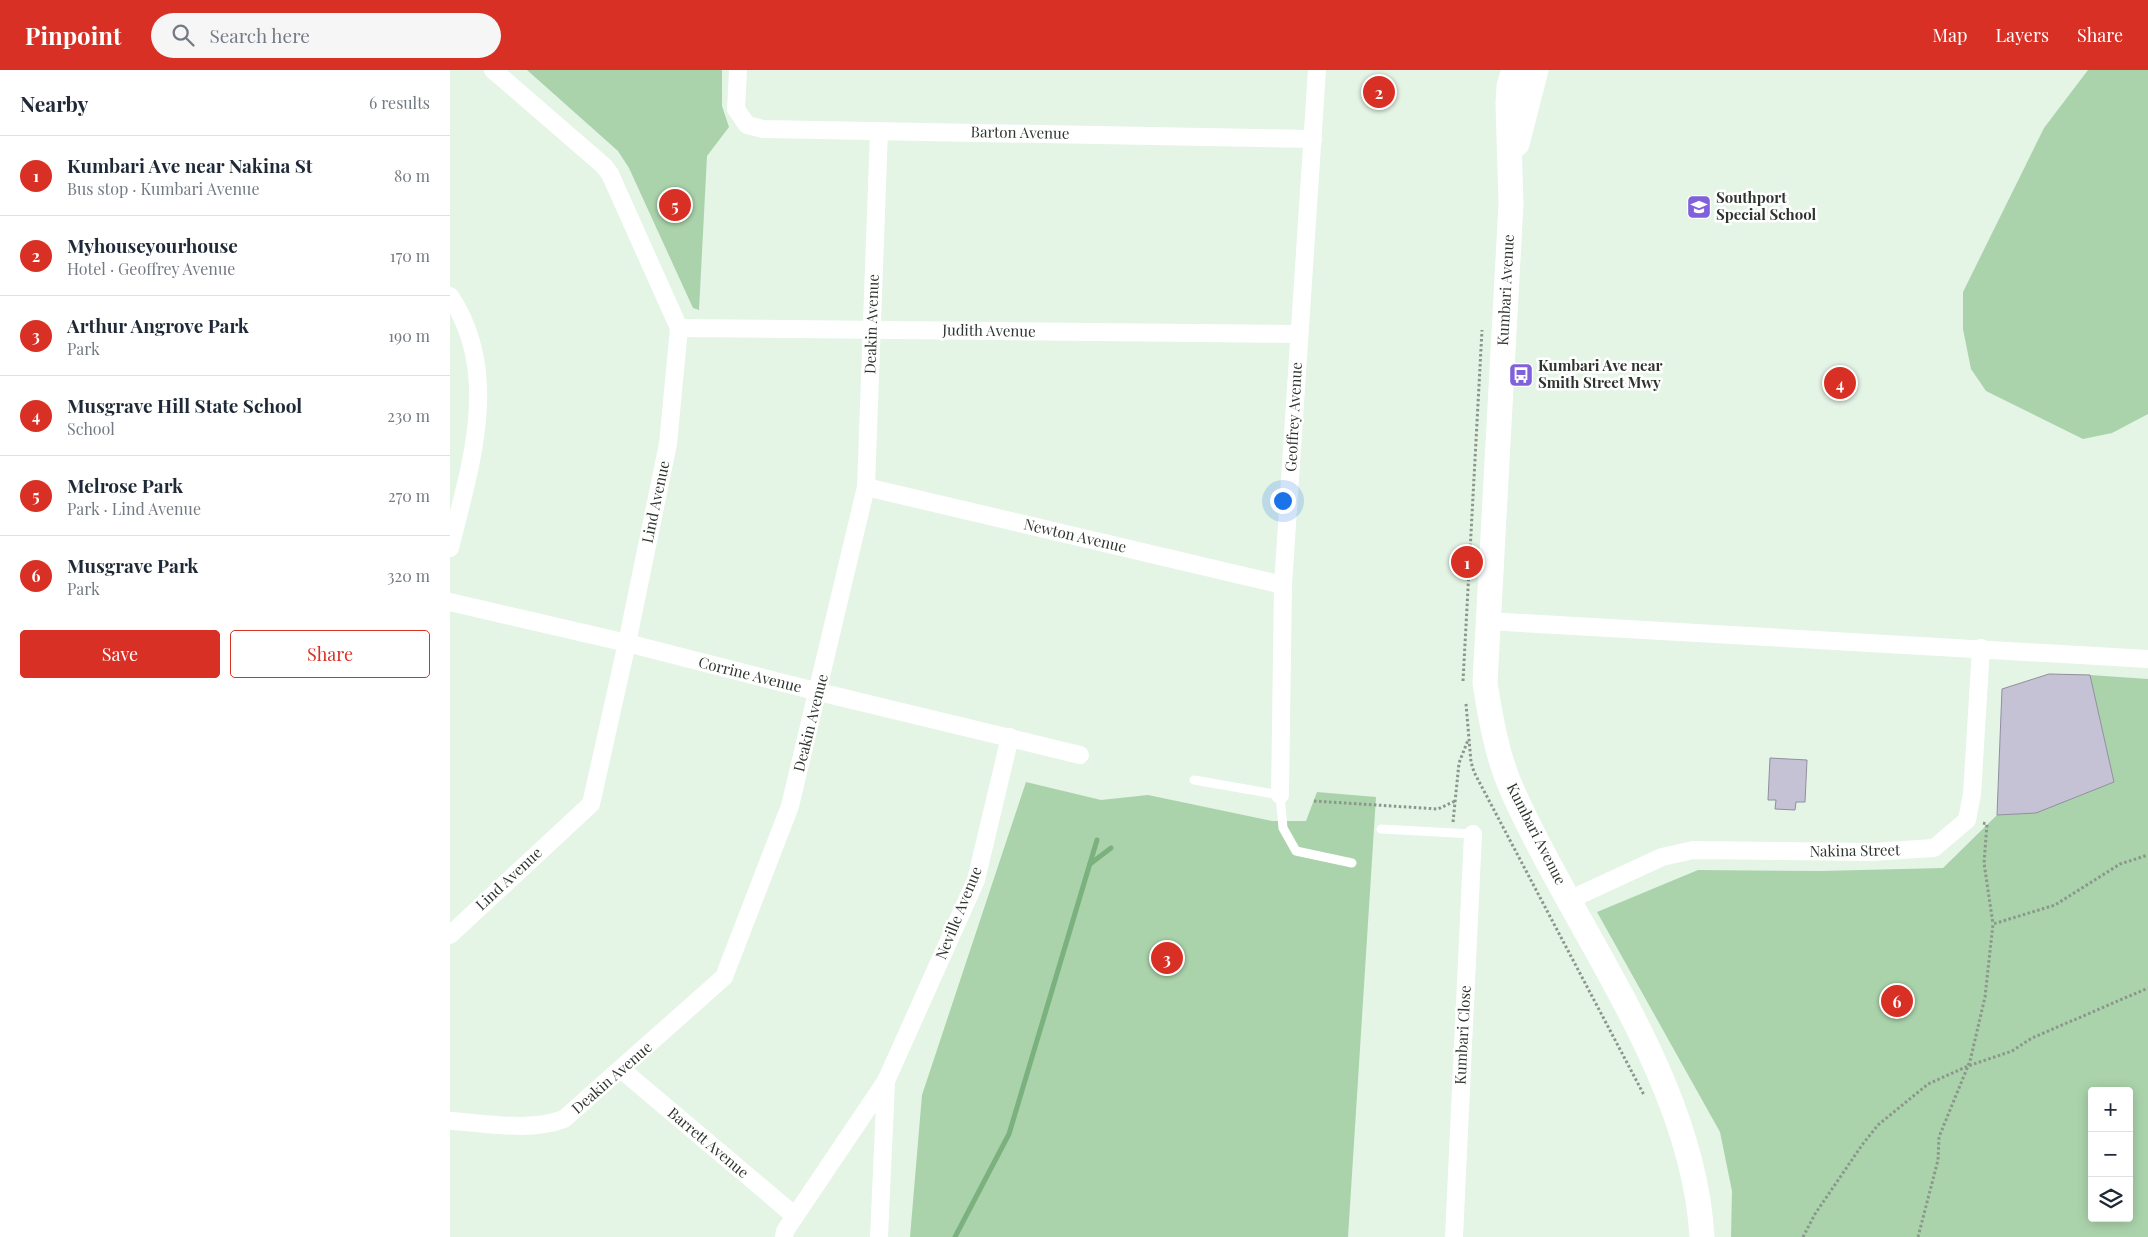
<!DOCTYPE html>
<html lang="en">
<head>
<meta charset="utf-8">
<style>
	:root { --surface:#fff; --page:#f6f6f7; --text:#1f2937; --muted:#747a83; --line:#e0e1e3; --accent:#d93025 }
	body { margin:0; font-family:"Playfair Display",serif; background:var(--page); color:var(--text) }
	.controls { position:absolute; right:15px; bottom:15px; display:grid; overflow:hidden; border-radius:5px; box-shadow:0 2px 12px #0003 }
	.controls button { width:45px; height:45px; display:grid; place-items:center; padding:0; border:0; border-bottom:1px solid var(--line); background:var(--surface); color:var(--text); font:25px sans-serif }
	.you { position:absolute; left:832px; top:430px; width:18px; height:18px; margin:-12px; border:4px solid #fff; border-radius:50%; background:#1a73e8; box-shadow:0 0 0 8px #1a73e833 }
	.badge { display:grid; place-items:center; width:32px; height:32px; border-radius:50%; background:var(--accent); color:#fff; font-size:16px; font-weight:700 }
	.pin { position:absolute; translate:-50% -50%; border:2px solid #fff; box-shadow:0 1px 5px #0006 }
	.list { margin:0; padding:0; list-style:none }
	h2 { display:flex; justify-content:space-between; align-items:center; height:65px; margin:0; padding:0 20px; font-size:21px }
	h2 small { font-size:16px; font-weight:400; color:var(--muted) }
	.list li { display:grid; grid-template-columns:32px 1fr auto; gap:15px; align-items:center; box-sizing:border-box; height:80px; padding:0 20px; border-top:1px solid var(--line) }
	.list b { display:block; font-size:19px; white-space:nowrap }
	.list p { margin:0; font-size:16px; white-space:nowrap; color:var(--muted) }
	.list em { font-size:16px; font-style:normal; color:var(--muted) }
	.actions { display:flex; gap:10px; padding:15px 20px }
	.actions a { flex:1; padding:11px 0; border:1px solid var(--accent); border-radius:5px; text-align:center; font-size:18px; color:var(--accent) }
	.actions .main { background:var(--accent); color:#fff }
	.icon { flex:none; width:28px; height:28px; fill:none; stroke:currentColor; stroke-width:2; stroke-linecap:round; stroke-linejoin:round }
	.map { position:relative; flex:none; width:1698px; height:1167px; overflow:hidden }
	header { display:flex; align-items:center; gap:30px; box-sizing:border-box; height:70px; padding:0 25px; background:var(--accent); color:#fff }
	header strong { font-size:24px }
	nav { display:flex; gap:28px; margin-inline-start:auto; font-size:18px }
	.search { width:350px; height:45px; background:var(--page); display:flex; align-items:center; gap:12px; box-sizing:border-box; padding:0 18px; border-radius:28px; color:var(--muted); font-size:19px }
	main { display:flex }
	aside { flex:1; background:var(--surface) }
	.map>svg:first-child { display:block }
	.green { fill:#aad3ab; fill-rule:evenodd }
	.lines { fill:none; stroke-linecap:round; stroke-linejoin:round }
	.stream { stroke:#7bb17e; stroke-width:5 }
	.building { fill:#c4c2d4; stroke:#908e9f }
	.path { stroke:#8b968c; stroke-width:3; stroke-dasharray:2.5 2.5; stroke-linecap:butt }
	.service { stroke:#fff; stroke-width:9 }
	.minor { stroke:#fff; stroke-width:18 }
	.secondary { stroke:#fff; stroke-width:25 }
	.labels { text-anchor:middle; stroke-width:5; stroke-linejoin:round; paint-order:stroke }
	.street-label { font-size:15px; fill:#2e342e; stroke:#fff }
	.poi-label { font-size:15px; font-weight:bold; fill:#2e342e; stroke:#fff; text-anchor:start }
</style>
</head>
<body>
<header>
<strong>Pinpoint</strong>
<div class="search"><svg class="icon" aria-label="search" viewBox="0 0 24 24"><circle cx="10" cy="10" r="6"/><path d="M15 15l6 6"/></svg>Search here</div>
<nav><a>Map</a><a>Layers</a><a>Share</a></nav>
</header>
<main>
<aside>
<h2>Nearby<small>6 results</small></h2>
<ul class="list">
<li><span class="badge">1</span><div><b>Kumbari Ave near Nakina St</b><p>Bus stop · Kumbari Avenue</p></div><em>80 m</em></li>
<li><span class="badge">2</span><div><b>Myhouseyourhouse</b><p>Hotel · Geoffrey Avenue</p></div><em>170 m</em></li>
<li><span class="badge">3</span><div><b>Arthur Angrove Park</b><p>Park</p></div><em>190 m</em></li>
<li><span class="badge">4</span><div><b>Musgrave Hill State School</b><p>School</p></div><em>230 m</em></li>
<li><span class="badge">5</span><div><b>Melrose Park</b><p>Park · Lind Avenue</p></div><em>270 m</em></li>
<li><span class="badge">6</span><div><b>Musgrave Park</b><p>Park</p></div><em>320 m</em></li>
</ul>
<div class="actions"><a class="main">Save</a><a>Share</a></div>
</aside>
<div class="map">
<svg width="1698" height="1167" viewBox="0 0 1698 1167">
	<rect width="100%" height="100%" fill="#e4f4e5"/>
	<g class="green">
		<polygon points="77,0 272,0 272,36 279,57 257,86 249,240 243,238 179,98 168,81"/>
		<polygon points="1638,0 1698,0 1698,344 1662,363 1633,369 1536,321 1521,299 1513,259 1513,222 1594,58"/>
		<path d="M 1640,605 L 1698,609 L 1698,1167 L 1281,1167 L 1282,1121 L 1270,1062 L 1147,842 L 1248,800 L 1371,801 L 1493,798 L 1547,745 L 1586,743 L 1664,712 ZM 1642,1021 L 1679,1021 L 1679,1148 L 1642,1148 Z"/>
		<polygon points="576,712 651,730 698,725 822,751 856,751 867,722 926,727 898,1167 460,1167 472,1025"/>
	</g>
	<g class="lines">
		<g class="stream">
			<polyline points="640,794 661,778"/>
			<polyline points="505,1167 559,1064 647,770"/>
		</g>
	</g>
	<g class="building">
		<polygon points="1599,604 1640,605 1664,712 1586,743 1547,745 1552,619"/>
		<polygon points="1320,688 1357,690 1355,732 1346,732 1345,740 1325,739 1326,730 1318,730"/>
	</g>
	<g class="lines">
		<g class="path">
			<polyline points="1013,611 1032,260"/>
			<polyline points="1016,634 1021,692 1024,702 1194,1025"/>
			<polyline points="864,731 988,739 1005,731"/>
			<polyline points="1003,752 1009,693 1018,670"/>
			<polyline points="1533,753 1537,754 1534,793 1543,854"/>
			<polyline points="1353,1167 1365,1144 1412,1075 1428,1055 1478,1014 1518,996 1562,981 1582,968 1698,918"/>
			<polyline points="1468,1167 1488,1090 1489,1067 1520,991 1535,927 1543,854 1605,835 1670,794 1698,785"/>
		</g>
		<g class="service">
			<polyline points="744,710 830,725 833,758 846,781 902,793"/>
			<polyline points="931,759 1023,764"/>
		</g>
		<g class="minor">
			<polyline points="288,0 286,39 297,55 313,59 863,69"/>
			<path d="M 0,226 C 52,304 20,396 0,478"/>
			<polyline points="229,258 849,264"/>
			<polyline points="416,417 833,515"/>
			<polyline points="0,532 177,573 369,622 630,685"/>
			<polyline points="1037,551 1698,589"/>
			<polyline points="830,725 833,515 867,0"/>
			<polyline points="1119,830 1212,787 1243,780 1422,782 1484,778 1517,750 1522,724 1531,578"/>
			<polyline points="0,865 141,734 177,573 218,374 229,258 160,104 154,96 43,0"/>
			<polyline points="172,1000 345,1146"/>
			<path d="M 0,1051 C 36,1053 79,1062 114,1049 L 274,907 L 340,736 L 416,417 L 429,61"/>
			<polyline points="334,1167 335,1161 436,1011 526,810 560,667"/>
			<polyline points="429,1167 436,1012"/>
			<polyline points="1004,1167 1023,764"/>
		</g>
		<g class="secondary">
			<path d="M 1064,0 L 1059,16 L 1058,34 L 1061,134 L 1035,613 C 1041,650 1047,687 1063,722 C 1126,863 1243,1008 1252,1167"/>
			<polyline points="1067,74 1086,0"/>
		</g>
	</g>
	<defs>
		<symbol id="school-square" viewBox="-11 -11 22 22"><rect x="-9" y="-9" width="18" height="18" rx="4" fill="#8061dc" stroke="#fff"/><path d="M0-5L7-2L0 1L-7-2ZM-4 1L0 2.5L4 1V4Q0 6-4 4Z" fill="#fff"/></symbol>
		<symbol id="bus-square" viewBox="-11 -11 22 22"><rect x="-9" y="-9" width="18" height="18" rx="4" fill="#8061dc" stroke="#fff"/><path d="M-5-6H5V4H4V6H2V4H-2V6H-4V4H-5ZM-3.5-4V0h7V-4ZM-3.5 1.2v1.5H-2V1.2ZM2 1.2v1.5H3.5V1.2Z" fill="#fff"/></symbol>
	</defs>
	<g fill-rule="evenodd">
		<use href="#school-square" x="1235" y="123" width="28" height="28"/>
		<use href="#bus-square" x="1057" y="291" width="28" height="28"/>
	</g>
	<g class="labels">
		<g class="street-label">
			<text transform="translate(570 63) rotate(1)" y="5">Barton Avenue</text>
			<text transform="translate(1056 220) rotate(-87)" y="5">Kumbari Avenue</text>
			<text transform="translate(422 254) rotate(-88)" y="5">Deakin Avenue</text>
			<text transform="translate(539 261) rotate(1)" y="5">Judith Avenue</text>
			<text transform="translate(844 347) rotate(-87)" y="5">Geoffrey Avenue</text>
			<text transform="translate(206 432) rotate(-78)" y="5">Lind Avenue</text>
			<text transform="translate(625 466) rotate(13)" y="5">Newton Avenue</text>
			<text transform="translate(300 605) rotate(14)" y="5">Corrine Avenue</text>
			<text transform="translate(361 653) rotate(-76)" y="5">Deakin Avenue</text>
			<text transform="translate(1086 764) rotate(63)" y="5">Kumbari Avenue</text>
			<text transform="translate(1405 781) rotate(-1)" y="5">Nakina Street</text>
			<text transform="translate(59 809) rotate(-43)" y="5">Lind Avenue</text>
			<text transform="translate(509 843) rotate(-68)" y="5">Neville Avenue</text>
			<text transform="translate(1013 965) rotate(-87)" y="5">Kumbari Close</text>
			<text transform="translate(162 1008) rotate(-41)" y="5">Deakin Avenue</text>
			<text transform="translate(258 1073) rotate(40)" y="5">Barrett Avenue</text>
		</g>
		<g class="poi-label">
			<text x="1266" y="133">Southport<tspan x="1266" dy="17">Special School</tspan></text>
			<text x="1088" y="301">Kumbari Ave near<tspan x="1088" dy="17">Smith Street Mwy</tspan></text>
		</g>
	</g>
</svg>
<div class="controls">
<button>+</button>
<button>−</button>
<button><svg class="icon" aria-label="layers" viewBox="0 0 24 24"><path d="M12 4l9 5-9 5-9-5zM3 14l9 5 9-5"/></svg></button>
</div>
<div class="you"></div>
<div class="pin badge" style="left:1017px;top:492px">1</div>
<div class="pin badge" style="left:929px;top:22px">2</div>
<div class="pin badge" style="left:717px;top:888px">3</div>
<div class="pin badge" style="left:1390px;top:313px">4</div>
<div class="pin badge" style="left:225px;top:135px">5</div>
<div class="pin badge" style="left:1447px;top:931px">6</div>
</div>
</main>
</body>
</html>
